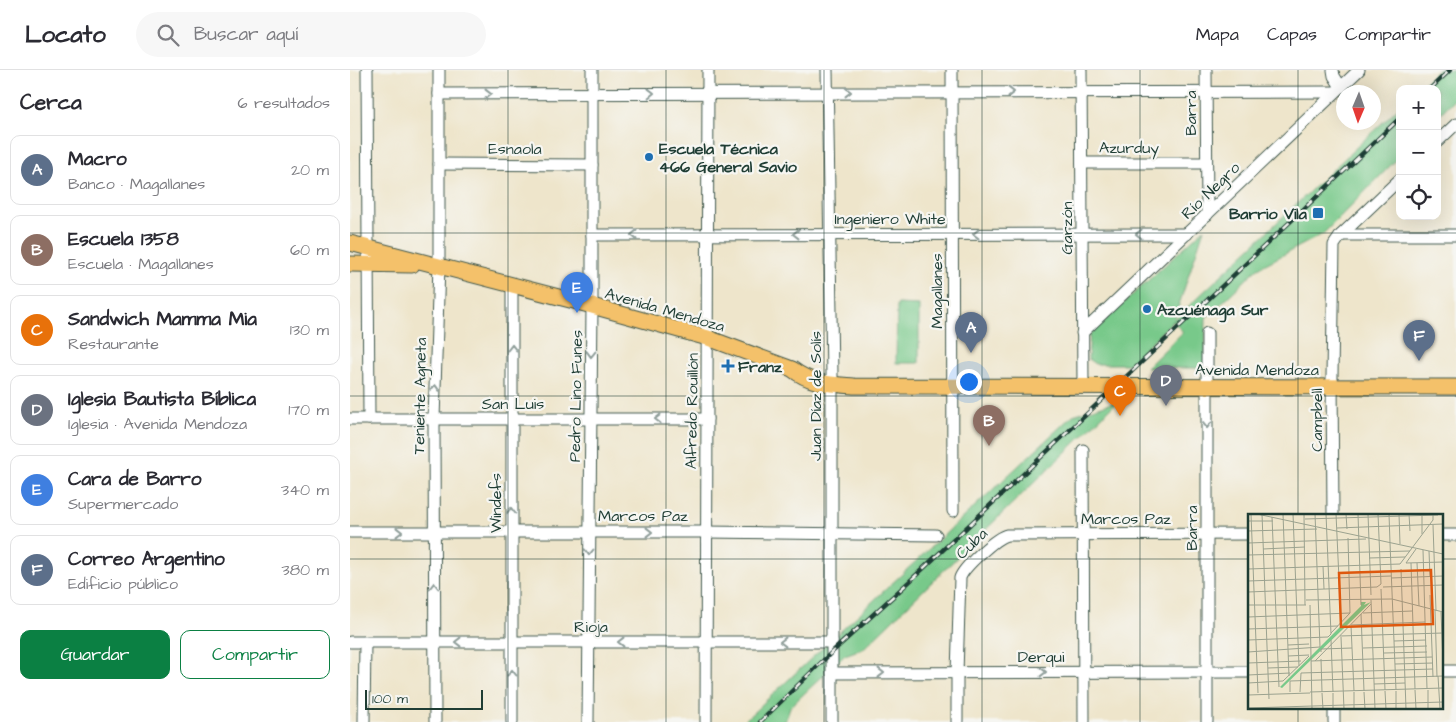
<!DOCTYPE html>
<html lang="es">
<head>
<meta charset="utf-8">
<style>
	:root { --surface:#fff; --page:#f7f7f7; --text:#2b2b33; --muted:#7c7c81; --line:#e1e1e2; --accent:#0b8043 }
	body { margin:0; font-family:"Architects Daughter",sans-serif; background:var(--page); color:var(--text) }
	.controls { position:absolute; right:15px; top:15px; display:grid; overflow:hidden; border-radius:10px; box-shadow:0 5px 20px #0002 }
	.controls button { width:45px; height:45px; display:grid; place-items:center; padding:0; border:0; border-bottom:1px solid var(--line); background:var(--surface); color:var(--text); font:25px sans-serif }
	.compass { position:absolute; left:986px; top:15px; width:45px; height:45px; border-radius:50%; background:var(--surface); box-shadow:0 5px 20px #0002; rotate:182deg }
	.scale { position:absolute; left:15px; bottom:12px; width:118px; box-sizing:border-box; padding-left:5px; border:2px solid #1f3d34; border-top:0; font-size:14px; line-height:18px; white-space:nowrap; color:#1f3d34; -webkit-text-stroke:4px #f6f6f2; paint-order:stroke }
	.you { position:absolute; left:618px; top:311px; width:18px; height:18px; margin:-12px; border:4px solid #fff; border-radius:50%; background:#1a73e8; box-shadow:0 0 0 8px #1a73e833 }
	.badge { display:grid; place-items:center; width:32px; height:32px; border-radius:50%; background:var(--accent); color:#fff; font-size:16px; font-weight:700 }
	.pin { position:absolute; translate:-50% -41px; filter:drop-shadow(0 1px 2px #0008) }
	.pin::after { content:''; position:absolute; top:26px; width:18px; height:15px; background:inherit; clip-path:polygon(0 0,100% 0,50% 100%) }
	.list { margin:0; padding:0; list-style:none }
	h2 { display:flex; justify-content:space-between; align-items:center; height:65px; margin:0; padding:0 20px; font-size:21px }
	h2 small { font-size:16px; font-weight:400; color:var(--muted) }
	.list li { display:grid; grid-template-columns:32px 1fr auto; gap:15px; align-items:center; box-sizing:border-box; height:70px; margin:0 10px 10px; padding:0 10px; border:1px solid var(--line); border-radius:10px }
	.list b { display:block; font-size:19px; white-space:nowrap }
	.list p { margin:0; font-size:16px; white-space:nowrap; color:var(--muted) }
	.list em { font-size:16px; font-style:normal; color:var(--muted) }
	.actions { display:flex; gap:10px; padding:15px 20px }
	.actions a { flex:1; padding:11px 0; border:1px solid var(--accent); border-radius:10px; text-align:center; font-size:18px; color:var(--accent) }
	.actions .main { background:var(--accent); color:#fff }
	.icon { flex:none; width:28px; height:28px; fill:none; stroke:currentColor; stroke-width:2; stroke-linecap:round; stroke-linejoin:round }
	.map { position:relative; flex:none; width:1106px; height:652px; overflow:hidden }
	header { display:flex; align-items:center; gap:30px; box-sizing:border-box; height:70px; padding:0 25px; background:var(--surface); border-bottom:1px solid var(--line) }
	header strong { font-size:24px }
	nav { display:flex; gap:28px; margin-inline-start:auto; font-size:18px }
	.search { width:350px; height:45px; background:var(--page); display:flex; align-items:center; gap:12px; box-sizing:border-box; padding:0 18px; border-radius:28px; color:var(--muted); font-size:19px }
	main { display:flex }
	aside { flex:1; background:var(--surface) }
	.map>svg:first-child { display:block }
	.green { fill:#78c98a; stroke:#4c835f }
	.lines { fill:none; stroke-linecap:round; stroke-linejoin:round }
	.minor-casing { stroke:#3e564b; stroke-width:13 }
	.major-casing { stroke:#3e564b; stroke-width:17 }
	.minor { stroke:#fff; stroke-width:11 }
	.major { stroke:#f4c16b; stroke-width:15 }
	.rail-casing { stroke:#1f3d34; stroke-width:4.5 }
	.rail { stroke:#f6f6f2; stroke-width:2.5; stroke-dasharray:8; stroke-linecap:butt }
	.oneway { stroke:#8f9e9a }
	.grid { fill:none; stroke:#1f3d34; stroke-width:1; stroke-opacity:0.55 }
	.poi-dot { fill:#1f6fb2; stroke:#f6f6f2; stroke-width:2 }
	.labels { text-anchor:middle; stroke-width:4.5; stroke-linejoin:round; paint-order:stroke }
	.street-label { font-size:16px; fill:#1f3d34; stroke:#f6f6f2 }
	.poi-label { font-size:16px; font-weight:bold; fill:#1f3d34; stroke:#f6f6f2; text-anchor:start }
	.inset-road { fill:none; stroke:#9ba28f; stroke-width:1 }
	.view { fill:#de580e; fill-opacity:0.15; stroke:#de580e; stroke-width:2.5 }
	.inset-edge { fill:none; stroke:#1f3d34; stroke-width:2.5 }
</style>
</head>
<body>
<header>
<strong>Locato</strong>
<div class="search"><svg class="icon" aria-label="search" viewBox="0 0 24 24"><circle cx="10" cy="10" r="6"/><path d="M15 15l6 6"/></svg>Buscar aquí</div>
<nav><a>Mapa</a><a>Capas</a><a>Compartir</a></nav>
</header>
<main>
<aside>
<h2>Cerca<small>6 resultados</small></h2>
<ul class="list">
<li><span class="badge" style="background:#5c6f8a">A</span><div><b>Macro</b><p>Banco · Magallanes</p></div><em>20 m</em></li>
<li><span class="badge" style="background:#8d6e63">B</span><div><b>Escuela 1358</b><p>Escuela · Magallanes</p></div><em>60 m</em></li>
<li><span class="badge" style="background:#e8710a">C</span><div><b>Sandwich Mamma Mia</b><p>Restaurante</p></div><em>130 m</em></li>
<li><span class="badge" style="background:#6b7280">D</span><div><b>Iglesia Bautista Bíblica</b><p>Iglesia · Avenida Mendoza</p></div><em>170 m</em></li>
<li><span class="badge" style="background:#3f7fe0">E</span><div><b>Cara de Barro</b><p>Supermercado</p></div><em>340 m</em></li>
<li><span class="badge" style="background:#5c6f8a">F</span><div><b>Correo Argentino</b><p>Edificio público</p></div><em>380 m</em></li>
</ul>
<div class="actions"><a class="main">Guardar</a><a>Compartir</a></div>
</aside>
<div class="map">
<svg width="1106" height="652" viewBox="0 0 1106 652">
	<rect width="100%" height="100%" fill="#f6f6f2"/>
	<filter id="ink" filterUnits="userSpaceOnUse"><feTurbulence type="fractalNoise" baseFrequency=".02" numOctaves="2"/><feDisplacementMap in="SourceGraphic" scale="10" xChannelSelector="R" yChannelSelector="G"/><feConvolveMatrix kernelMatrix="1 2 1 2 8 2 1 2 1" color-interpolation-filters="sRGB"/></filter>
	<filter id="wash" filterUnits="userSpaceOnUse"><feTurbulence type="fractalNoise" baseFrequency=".0096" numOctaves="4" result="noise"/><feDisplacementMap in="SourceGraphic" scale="20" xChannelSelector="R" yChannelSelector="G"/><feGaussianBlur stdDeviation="1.12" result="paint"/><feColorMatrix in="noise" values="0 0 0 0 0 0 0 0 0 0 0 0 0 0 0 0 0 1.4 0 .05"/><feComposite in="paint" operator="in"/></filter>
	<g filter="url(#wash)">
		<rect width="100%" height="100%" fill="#eee5cb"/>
		<g class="green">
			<polygon points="1088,0 1106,0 1106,28 1087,47 1087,19 1068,19"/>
			<polygon points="1050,36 1050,86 973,164 908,198 856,248 855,295 852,298 796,298 833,262 823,251 779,294 745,294 738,289 740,264 854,159 824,250"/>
			<polygon points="547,234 569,235 569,293 546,293"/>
			<polygon points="768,331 514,578 495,585 440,637 435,652 393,652 723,345"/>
		</g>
	</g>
	<g filter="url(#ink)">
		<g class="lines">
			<defs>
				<g id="minor">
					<polyline points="17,0 19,349"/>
					<polyline points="477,0 482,304 482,652"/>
					<polyline points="602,0 603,441"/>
					<polyline points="731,0 733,316"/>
					<polyline points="856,0 857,145"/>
					<polyline points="983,0 984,6 991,17"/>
					<polyline points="89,24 985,22"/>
					<polyline points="1087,72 1106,54"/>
					<polyline points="732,93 856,93"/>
					<polyline points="89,94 242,95"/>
					<polyline points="242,165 837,164"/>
					<polyline points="991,165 1106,165"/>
					<polyline points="162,215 162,652"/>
					<polyline points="732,263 1009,0"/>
					<polyline points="857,263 857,652"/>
					<polyline points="0,349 357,349"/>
					<polyline points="733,380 734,652"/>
					<polyline points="983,446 982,307 984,175 991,165 1050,109"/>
					<polyline points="0,462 355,462 586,465"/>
					<polyline points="1092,465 1106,465"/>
					<polyline points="0,572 482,572"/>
					<polyline points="1092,601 1106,601"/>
					<polyline points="482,603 900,602"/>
					<polyline points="984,638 984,652"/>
					<polyline points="14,652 15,572"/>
					<polyline points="85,652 84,349 89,195 89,0"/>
					<polyline points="238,652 242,236 242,0"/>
					<polyline points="356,652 358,0"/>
					<path d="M 607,652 L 607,603 L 610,508 C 613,498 646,467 657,465 L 900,464"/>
				</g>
				<g id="major">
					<path d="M 0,173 L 224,231 L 358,268 L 442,299 C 461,314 480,314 504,316 L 1106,317"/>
					<polyline points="0,194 62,195"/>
				</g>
			</defs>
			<use href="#minor" class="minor-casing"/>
			<use href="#major" class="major-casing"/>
			<use href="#minor" class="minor"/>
			<use href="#major" class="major"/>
			<defs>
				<g id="rail">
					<polyline points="1080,19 1100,0"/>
					<polyline points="410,652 482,582 560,511 1050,48"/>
				</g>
			</defs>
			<use href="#rail" class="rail-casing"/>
			<use href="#rail" class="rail"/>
		</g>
		<defs><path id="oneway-chevron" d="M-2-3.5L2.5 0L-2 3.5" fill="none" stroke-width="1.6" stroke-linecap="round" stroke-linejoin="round" transform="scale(1.25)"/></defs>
		<g class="oneway">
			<use href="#oneway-chevron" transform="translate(498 22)"/>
			<use href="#oneway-chevron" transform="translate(661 22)"/>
			<use href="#oneway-chevron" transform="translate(301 23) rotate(-1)"/>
			<use href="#oneway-chevron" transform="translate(138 24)"/>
			<use href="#oneway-chevron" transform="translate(446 164) rotate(180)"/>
			<use href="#oneway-chevron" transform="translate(626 164) rotate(180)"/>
			<use href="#oneway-chevron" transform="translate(789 164) rotate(180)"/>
			<use href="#oneway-chevron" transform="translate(284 165) rotate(180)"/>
			<use href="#oneway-chevron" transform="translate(162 278) rotate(-90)"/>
			<use href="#oneway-chevron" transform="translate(241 284) rotate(91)"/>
			<use href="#oneway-chevron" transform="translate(85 318) rotate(-88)"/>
			<use href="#oneway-chevron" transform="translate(308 349) rotate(-180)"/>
			<use href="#oneway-chevron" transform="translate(857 355) rotate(90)"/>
			<use href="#oneway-chevron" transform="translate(161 441) rotate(-90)"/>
			<use href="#oneway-chevron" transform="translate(49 462)"/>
			<use href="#oneway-chevron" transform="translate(299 462)"/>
			<use href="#oneway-chevron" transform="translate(239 482) rotate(91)"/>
			<use href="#oneway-chevron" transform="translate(84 516) rotate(-90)"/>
			<use href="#oneway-chevron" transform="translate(108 572) rotate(-180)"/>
			<use href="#oneway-chevron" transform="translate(271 572) rotate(-180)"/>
			<use href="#oneway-chevron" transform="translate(433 572) rotate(180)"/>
			<use href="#oneway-chevron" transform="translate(693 602)"/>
			<use href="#oneway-chevron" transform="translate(162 603) rotate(-90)"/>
			<use href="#oneway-chevron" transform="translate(531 603)"/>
		</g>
	</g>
	<path class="grid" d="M 158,0 L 158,652M 316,0 L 316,652M 474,0 L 474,652M 632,0 L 632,652M 790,0 L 790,652M 948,0 L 948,446M 0,163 L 1106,163M 0,326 L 1106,326M 0,489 L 900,489M 1092,489 L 1106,489M 948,638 L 948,652"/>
	<g class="poi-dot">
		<circle cx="299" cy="87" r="5"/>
		<rect x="962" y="137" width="12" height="12" rx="2.5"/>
		<circle cx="797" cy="239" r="5"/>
		<path d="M375.5 288.5h5v5h5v5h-5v5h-5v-5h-5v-5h5z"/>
	</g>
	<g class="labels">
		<g class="street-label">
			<text transform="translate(840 43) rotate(-90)" y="6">Barra</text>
			<text x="779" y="83">Azurduy</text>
			<text x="165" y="84">Esnaola</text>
			<text transform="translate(860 120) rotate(-44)" y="6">Río Negro</text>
			<text x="540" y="154">Ingeniero White</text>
			<text transform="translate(716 158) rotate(-90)" y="6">Garzón</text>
			<text transform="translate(586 221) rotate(-90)" y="6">Magallanes</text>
			<text transform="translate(315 239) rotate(16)" y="6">Avenida Mendoza</text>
			<text x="907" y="305">Avenida Mendoza</text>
			<text transform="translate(69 326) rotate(-89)" y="6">Teniente Agneta</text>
			<text transform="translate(225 326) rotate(-89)" y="6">Pedro Lino Funes</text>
			<text transform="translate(465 326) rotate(-90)" y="6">Juan Díaz de Solís</text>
			<text x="163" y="339">San Luis</text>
			<text transform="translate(341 341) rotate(-89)" y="6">Alfredo Rouillón</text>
			<text transform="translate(966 350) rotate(-90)" y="6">Campbell</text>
			<text transform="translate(145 433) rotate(-90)" y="6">Windefs</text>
			<text x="293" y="451">Marcos Paz</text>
			<text x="776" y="454">Marcos Paz</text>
			<text transform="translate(841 458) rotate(-90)" y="6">Barra</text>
			<text transform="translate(621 473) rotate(-44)" y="6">Cuba</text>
			<text x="241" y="562">Rioja</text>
			<text x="691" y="592">Derqui</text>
		</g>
		<g class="poi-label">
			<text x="309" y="84">Escuela Técnica<tspan x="309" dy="18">466 General Savio</tspan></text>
			<text x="957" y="149" text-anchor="end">Barrio Vila</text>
			<text x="807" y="245">Azcuénaga Sur</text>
			<text x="388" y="302">Franz</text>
		</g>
	</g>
	<g transform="translate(898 444)">
		<rect width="195" height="195" fill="#eee5cb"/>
		<path d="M 113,88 L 118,88 L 116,91 L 123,88 L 34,174 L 32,173 L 113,92 Z" fill="#78c98a"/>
		<path class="inset-road" d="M 3,0 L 10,179M 9,0 L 195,40M 14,0 L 21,185M 35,0 L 41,162M 45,0 L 51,152M 56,0 L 57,91M 88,0 L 93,109M 98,0 L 99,15M 110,0 L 113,91M 120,0 L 123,81M 141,0 L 142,29M 151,0 L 152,30M 161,0 L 162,17M 174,0 L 174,20M 24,3 L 31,173M 57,5 L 190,1M 0,7 L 25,7M 185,11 L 188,97M 89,14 L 195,10M 0,17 L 69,15M 100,24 L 102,99M 0,29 L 118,25M 142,29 L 148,176M 15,35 L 57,33M 175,36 L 179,175M 181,37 L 182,63M 0,41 L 162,37M 121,44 L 157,43M 158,49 L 195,48M 158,49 L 168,35M 163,49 L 167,175M 169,49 L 171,92M 75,52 L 76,75M 0,55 L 152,50 L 185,6 L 185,0M 153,55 L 158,195M 143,64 L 195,62M 0,67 L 143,62M 135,73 L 195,71M 133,75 L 137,176M 0,78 L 129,73 L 133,70 L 130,0M 182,81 L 185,163M 58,86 L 144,85 L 195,98M 123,86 L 127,195M 0,91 L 58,91M 62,91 L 64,195M 187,96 L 189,163M 193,98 L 195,149M 115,99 L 164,97M 113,100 L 116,177M 0,103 L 102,99M 103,111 L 177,108M 103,112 L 106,177M 0,115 L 90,112M 83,119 L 102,99M 92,122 L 195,119M 93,123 L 96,195M 0,126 L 80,123 L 83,120 L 78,0M 83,126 L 85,178M 146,127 L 178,126M 40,131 L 61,130M 115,134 L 179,132M 0,138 L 72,133 L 67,0M 73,138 L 73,135 L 104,134M 136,139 L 179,138M 40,142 L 61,141M 73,145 L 74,178M 63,147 L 184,143M 67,147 L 123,90M 0,149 L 53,147M 147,150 L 185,149M 20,154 L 50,153M 0,161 L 42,159M 190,162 L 192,195M 0,169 L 35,167 L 61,142M 126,170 L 157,169M 167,176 L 168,195M 180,176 L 180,195M 137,177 L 138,195M 148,177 L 148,195M 42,178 L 42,167 L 195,162M 52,178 L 53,159 L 185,155M 62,178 L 195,174M 106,178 L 106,195M 116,178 L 117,195M 74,179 L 75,195M 85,179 L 85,195M 0,181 L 62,179M 0,194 L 195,188"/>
		<path class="view" d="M 183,56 L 185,110 L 93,113 L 91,59 Z"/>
		<rect width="195" height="195" class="inset-edge"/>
	</g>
</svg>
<div class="controls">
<button>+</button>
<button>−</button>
<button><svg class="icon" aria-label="locate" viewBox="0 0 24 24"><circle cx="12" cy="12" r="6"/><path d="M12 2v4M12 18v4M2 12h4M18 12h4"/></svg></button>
</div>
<svg class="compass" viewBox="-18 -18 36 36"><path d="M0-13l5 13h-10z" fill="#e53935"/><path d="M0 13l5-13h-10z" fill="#7c7c81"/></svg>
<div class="scale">100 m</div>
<div class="you"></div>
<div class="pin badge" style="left:621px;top:283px;background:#5c6f8a">A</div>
<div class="pin badge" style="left:639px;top:376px;background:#8d6e63">B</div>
<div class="pin badge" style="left:770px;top:346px;background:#e8710a">C</div>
<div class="pin badge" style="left:816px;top:336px;background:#6b7280">D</div>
<div class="pin badge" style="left:227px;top:243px;background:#3f7fe0">E</div>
<div class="pin badge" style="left:1069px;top:291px;background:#5c6f8a">F</div>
</div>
</main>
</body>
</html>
